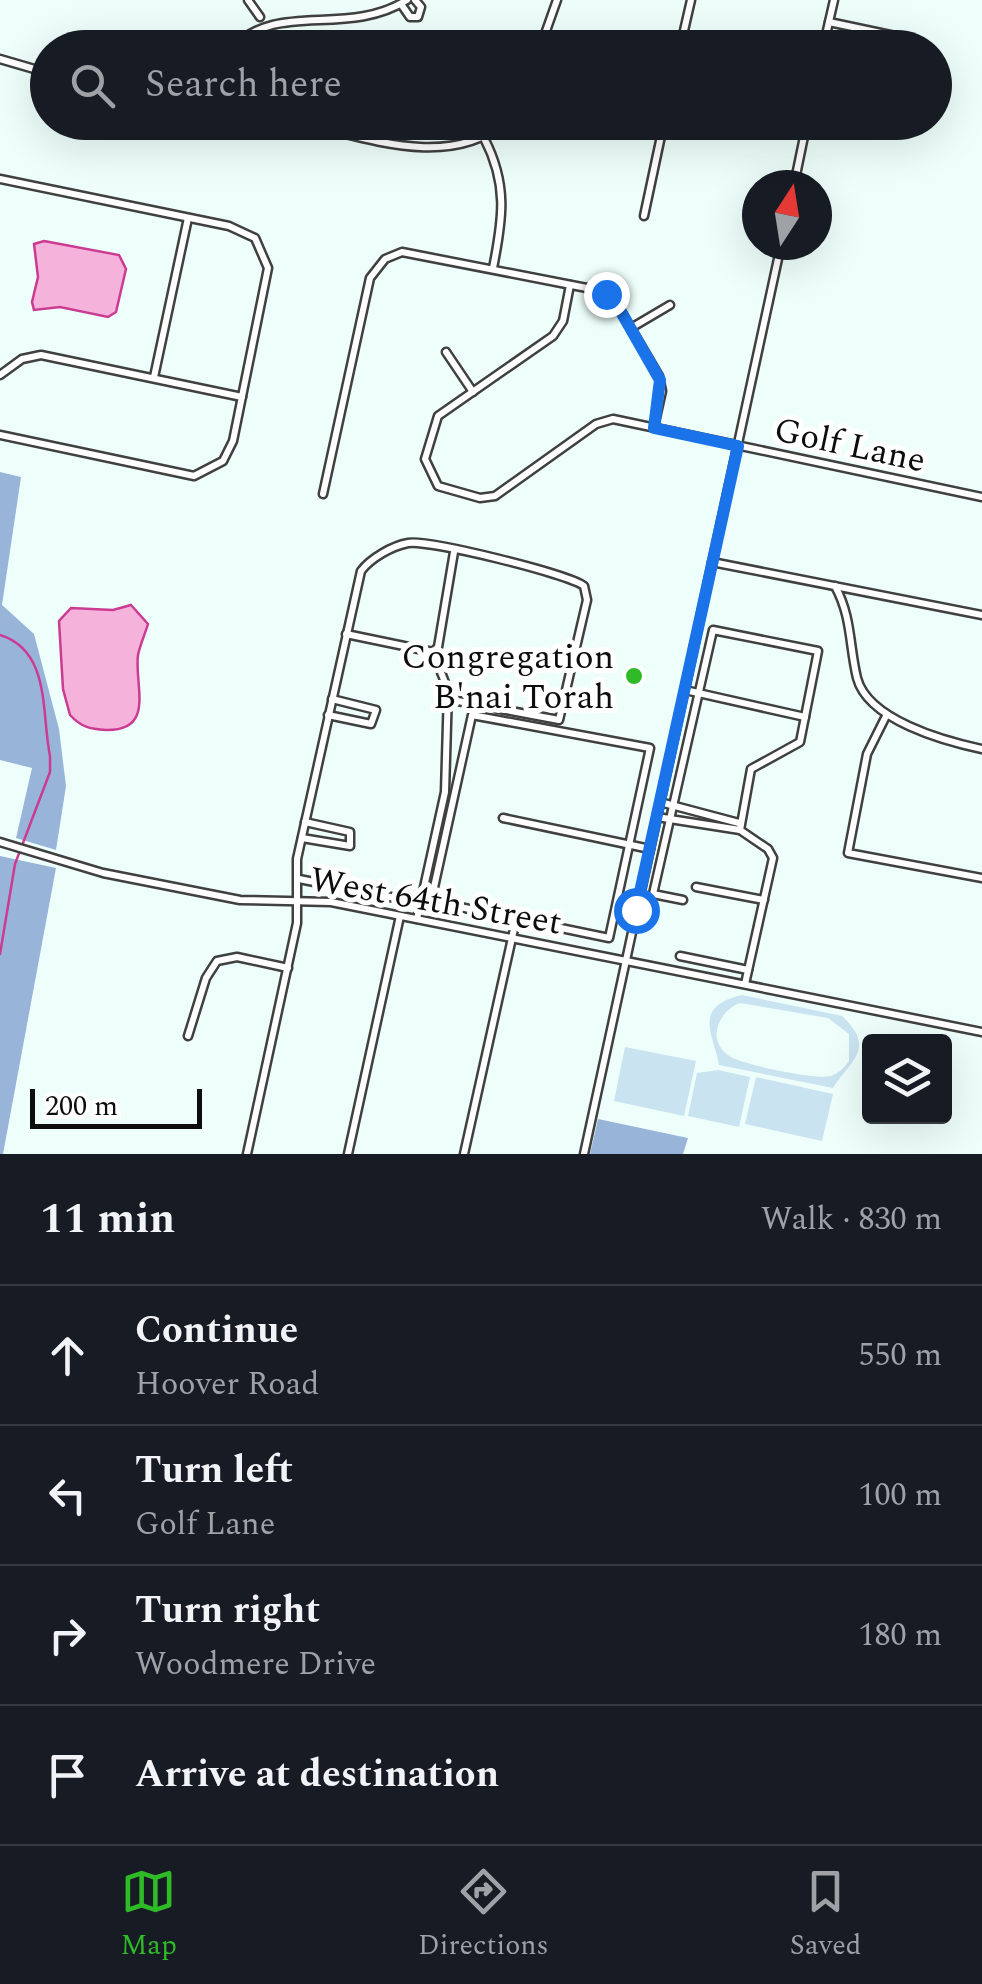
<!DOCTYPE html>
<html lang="en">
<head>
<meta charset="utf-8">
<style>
	:root { --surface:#171b24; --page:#20242c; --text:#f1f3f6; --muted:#9ea1a6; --line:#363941; --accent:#2ebb27 }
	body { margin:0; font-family:Spectral,serif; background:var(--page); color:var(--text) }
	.controls { position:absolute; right:30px; bottom:30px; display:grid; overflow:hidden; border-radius:10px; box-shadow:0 10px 40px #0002 }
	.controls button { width:90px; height:90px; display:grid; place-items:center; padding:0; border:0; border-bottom:2px solid var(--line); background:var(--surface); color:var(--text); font:50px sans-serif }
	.compass { position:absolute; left:742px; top:170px; width:90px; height:90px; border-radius:50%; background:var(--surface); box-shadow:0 10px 40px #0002; rotate:12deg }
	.scale { position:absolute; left:30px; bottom:25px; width:172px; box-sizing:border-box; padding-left:10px; border:5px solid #0d0d0d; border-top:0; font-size:28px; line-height:35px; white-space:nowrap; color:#0d0d0d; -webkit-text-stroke:8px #fff; paint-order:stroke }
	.stop { position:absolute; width:30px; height:30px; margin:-22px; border:8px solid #1a73e8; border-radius:50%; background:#fff }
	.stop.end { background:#1a73e8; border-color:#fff; box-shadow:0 2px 10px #0008 }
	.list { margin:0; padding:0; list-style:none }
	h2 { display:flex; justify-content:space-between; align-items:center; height:130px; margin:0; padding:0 40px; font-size:42px }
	h2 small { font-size:32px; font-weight:400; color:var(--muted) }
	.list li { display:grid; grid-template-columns:65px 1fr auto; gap:30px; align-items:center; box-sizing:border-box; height:140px; padding:0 40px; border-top:2px solid var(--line) }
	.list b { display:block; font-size:38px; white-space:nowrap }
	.list p { margin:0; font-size:32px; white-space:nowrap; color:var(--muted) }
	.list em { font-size:32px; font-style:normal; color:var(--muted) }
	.icon { flex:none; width:55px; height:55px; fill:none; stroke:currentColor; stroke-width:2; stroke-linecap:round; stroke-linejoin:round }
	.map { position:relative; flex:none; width:982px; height:1154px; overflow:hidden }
	.search { position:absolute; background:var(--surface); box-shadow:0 10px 40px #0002; left:30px; right:30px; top:30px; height:110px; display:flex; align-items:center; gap:25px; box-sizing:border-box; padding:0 35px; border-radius:55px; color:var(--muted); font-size:38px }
	.sheet { height:690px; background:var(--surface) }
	nav { display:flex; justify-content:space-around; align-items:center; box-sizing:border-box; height:140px; border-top:2px solid var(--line); background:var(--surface); font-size:28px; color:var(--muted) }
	nav a { display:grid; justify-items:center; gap:5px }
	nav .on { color:var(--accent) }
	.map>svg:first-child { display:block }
	.forest { fill:#98b5d9 }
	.pitch { fill:#cae3f0; fill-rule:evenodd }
	.water { fill:#f5b3dc; stroke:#cb3b91; stroke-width:2.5 }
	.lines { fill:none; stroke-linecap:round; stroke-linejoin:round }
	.stream { stroke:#cb3b91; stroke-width:2.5 }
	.minor-casing { stroke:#404040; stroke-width:11 }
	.minor { stroke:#fff; stroke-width:6 }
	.route { stroke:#1a73e8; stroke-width:12 }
	.poi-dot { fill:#2ebb27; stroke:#fff; stroke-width:4 }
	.labels { text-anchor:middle; stroke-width:10; stroke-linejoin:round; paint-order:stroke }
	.street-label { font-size:35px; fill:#0d0d0d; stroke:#fff }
	.poi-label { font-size:35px; fill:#0d0d0d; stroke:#fff; text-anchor:end }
</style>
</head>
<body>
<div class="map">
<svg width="982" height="1154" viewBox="0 0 982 1154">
	<rect width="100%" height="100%" fill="#eefffb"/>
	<g class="forest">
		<polygon points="0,472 21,477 2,605 34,634 59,729 66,786 56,850 16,838 32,768 0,760"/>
		<polygon points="0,856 56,868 3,1154 0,1154"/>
		<polygon points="598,1119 688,1138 683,1154 590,1154"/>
	</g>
	<g class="pitch">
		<path d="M 742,995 L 842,1016 C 877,1049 850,1061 833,1088 L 719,1065 C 714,1035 691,1007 742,995 ZM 740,1003 L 828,1018 L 849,1034 L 849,1061 C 844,1068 839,1073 831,1076 C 816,1080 745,1065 731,1057 C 705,1042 718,1011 740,1003 Z"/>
		<polygon points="625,1047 696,1061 684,1116 614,1101"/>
		<polygon points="718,1070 750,1077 739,1127 688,1116 697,1073"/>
		<polygon points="756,1077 833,1094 822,1141 745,1124"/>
	</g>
	<g class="water">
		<polygon points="44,241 119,255 126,269 116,312 108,317 60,307 34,310 32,302 38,277 34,244"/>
		<path d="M 131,605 L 148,624 C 145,634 140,645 138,655 C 134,685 156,731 106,730 C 90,729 81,727 70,715 L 63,689 L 59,621 L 71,608 L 113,610 Z"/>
	</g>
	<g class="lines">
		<path class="stream" d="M 0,635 C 51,651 41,712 50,756 L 50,772 L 15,864 L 0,954"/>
		<defs>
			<g id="minor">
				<polyline points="248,0 260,17"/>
				<polyline points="401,4 410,17 418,17 421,7 415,0"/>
				<polyline points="829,22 914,40"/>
				<path d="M 233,48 C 277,0 346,38 407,0"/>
				<polyline points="540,48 557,0"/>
				<polyline points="680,48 691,0"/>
				<polyline points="823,48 834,0"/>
				<polyline points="0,59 48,73"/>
				<path d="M 295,122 C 363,136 447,171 506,122"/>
				<path d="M 484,138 C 508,184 503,218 493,268"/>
				<polyline points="0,179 229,226 255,238 268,268 233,441 223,461 194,476 0,435"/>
				<polyline points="794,185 807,122"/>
				<polyline points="644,216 664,122"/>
				<polyline points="570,285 563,321 553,336 438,416 425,459 438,486 480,498 495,496 596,424 613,419 982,497"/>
				<polyline points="631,328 670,305"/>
				<polyline points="446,352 473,392"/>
				<polyline points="0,375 22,359 41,355 242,397"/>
				<polyline points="154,377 188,218"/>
				<polyline points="323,494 370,278 385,259 402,252 597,290 616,303 659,376 662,391 654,427"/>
				<polyline points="712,562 982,615"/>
				<path d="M 835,586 C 852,617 849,645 857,678 C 868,720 944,741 982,749"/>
				<polyline points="346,634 433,652"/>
				<polyline points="433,652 438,647 454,552"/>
				<polyline points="685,690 805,717"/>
				<polyline points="328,715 371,724 376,710 332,699"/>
				<polygon points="472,715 650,748 609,938 431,901"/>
				<polyline points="886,716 867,754 848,853 982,878"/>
				<polyline points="660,802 739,823"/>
				<polyline points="657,817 740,830"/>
				<polyline points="503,818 650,849"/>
				<polyline points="302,838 350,846 350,832 305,822"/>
				<polyline points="0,842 103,873 240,900 331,902 982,1032"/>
				<polyline points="299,879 421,903"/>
				<polyline points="696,887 764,900"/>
				<polyline points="683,900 653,894 713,630 818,651 800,742 751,769 740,830 768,849 773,858 745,984"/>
				<polyline points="417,919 445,792 448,690 433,652"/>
				<polyline points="680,956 748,970"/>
				<polyline points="188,1036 206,978 217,961 237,957 288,968"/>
				<path d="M 247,1154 L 297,923 L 297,859 L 361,571 C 371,558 392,546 408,543 C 427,539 569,574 584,586 L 587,600 L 559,720 L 447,699"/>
				<polyline points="348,1154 400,916"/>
				<polyline points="464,1154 516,920"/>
				<polyline points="584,1154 781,245"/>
			</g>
		</defs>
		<use href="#minor" class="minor-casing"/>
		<use href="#minor" class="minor"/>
	</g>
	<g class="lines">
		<polyline class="route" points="606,294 616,303 660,380 654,428 738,446 636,910"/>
	</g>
	<circle class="poi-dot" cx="634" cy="676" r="10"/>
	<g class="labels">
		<g class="street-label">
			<text transform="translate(850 444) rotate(12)" y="12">Golf Lane</text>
			<text transform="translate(436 900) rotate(10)" y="12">West 64th Street</text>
		</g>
		<g class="poi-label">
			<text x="614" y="668">Congregation<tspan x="614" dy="40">B'nai Torah</tspan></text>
		</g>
	</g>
</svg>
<div class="controls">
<button><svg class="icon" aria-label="layers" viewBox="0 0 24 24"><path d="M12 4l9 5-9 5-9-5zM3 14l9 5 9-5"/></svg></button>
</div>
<svg class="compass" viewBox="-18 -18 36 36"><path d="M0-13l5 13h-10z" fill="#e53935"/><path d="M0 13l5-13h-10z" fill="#9ea1a6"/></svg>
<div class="scale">200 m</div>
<div class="stop" style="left:636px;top:910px"></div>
<div class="stop end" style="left:606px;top:294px"></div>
<div class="search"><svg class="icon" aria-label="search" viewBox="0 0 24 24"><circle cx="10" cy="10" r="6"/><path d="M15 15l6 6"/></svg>Search here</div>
</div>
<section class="sheet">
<h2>11 min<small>Walk · 830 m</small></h2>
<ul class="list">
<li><svg class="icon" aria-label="ahead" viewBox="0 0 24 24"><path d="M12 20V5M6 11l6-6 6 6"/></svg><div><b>Continue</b><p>Hoover Road</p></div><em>550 m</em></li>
<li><svg class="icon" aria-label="left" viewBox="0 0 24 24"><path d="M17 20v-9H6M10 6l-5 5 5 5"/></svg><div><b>Turn left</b><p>Golf Lane</p></div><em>100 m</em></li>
<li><svg class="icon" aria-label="right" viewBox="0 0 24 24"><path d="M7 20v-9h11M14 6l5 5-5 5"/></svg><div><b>Turn right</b><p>Woodmere Drive</p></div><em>180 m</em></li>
<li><svg class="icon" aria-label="arrive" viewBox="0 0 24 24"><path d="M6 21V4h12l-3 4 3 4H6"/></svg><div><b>Arrive at destination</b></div></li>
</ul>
</section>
<nav>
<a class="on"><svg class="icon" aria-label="map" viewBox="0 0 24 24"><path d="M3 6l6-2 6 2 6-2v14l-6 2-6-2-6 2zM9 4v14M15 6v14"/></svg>Map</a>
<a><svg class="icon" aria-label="directions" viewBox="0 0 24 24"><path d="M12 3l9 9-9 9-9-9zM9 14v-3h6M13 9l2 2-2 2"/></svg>Directions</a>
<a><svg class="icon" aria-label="saved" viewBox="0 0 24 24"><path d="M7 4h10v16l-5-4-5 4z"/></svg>Saved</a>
</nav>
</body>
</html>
